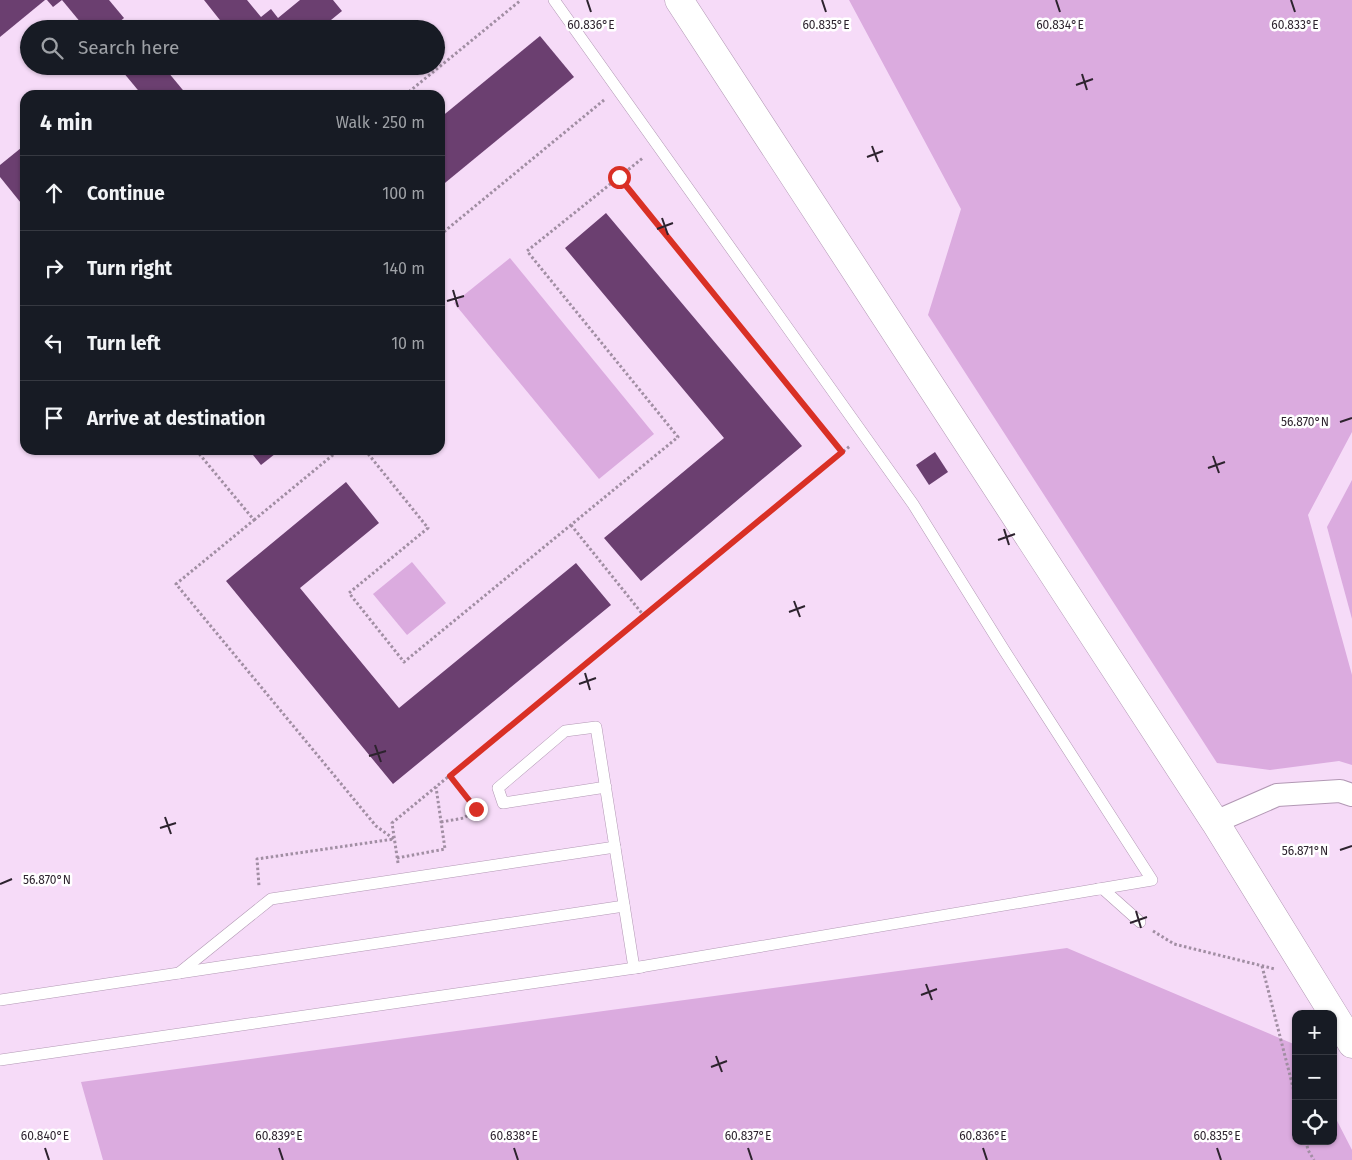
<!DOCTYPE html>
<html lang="en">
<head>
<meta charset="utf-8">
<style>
	:root { --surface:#171b24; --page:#20242c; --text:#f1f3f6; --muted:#9ea1a6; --line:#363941 }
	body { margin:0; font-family:"Fira Sans",sans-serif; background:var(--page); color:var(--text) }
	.controls { position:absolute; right:15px; bottom:15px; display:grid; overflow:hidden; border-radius:10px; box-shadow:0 1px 4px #0004 }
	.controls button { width:45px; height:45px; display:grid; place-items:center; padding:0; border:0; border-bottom:1px solid var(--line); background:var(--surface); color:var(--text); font:25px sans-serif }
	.stop { position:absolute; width:15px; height:15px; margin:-11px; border:4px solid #d93025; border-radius:50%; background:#fff }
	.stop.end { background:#d93025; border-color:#fff; box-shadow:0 1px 5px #0008 }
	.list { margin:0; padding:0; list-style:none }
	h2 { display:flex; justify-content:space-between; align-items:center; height:65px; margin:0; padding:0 20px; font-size:21px }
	h2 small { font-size:16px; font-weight:400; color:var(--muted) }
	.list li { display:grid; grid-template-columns:32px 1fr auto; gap:15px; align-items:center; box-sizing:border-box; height:75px; padding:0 20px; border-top:1px solid var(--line) }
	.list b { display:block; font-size:19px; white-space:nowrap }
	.list em { font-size:16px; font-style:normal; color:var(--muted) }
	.icon { flex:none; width:28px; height:28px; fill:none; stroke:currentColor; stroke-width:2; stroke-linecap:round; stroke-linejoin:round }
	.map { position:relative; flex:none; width:1352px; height:1160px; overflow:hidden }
	.search { position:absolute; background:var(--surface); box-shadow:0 1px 4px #0004; left:20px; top:20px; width:425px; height:55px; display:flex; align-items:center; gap:12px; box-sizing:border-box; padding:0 18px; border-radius:28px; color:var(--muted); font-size:19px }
	.panel { position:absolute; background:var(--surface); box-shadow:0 1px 4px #0004; left:20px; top:90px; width:425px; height:365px; border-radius:15px }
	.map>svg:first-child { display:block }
	.green { fill:#dbabdf }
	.building { fill:#6b3f70 }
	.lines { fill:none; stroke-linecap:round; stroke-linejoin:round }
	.lane-casing { stroke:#b298b4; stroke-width:12 }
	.street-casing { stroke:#b298b4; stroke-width:24 }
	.secondary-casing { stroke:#b298b4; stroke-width:29 }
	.path { stroke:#a18ea3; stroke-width:3; stroke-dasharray:2.5 2.5; stroke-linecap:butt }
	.lane { stroke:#fff; stroke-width:11 }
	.street { stroke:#fff; stroke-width:22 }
	.secondary { stroke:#fff; stroke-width:28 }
	.route { stroke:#d93025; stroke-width:6 }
	.ticks { fill:none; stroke:#2d232e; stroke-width:2 }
	.ticks-label { font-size:12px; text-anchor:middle; fill:#2d232e; stroke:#fff; stroke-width:5; stroke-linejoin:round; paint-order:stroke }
</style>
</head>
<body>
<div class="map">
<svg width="1352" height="1160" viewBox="0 0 1352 1160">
	<rect width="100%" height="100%" fill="#f6dbf8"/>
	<g class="green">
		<polygon points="849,0 1352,0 1352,432 1308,515 1352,675 1352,765 1339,761 1270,770 1217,763 928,315 961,209"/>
		<polygon points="510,258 654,434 599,479 454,303"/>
		<polygon points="1352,480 1352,619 1327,527"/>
		<polygon points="412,562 446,603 407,635 373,594"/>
		<polygon points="1067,948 1296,1045 1296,1141 1333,1141 1333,1113 1352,1150 1352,1160 103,1160 81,1082"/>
	</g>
	<g class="building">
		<polygon points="0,0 45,0 0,37"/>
		<polygon points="47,0 62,0 53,7"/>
		<polygon points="62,0 109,0 124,18 111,29 86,29"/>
		<polygon points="204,0 247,0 261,17 271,9 278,18 300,0 333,0 342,11 320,29 227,29"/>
		<polygon points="540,36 574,77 440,187 440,118"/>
		<polygon points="118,66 163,66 187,95 142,95"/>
		<polygon points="258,66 274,66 270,70 260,69"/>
		<polygon points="21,148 25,153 25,208 0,177 0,165"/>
		<polygon points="606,213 802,446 641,581 604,538 724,438 565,248"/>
		<polygon points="249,450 280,450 261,465"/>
		<polygon points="935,452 948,472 929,485 916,465"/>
		<polygon points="346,482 379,523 300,588 399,708 576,563 611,605 393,784 226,581"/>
	</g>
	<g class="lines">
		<defs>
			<g id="lane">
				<polyline points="554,0 913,504 1004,650 1152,880 634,968 596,727 565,731 498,788 503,803 606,787"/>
				<polyline points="1098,889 1103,889 1140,922"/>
				<polyline points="179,973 271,899 615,847"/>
				<polyline points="0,1000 624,906"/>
				<polyline points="0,1060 642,967"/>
			</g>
			<polyline id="street" points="1215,822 1277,795 1340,791 1352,795"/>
			<polyline id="secondary" points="679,0 1215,822 1352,1044"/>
		</defs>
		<use href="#lane" class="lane-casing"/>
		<use href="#street" class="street-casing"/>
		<use href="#secondary" class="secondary-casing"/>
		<g class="path">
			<polyline points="405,95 521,0"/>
			<polyline points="619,177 842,452"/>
			<polyline points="440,235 604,100"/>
			<polyline points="196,450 254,520 176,584 376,826 394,839 257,859 259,886"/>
			<polyline points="365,450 428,528 349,593 404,662 678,437 527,251 644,157"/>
			<polyline points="254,520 339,450"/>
			<polyline points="571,525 644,616"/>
			<polyline points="441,822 464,818 476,809 450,776"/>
			<polyline points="397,858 445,849 436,787"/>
			<polyline points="398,863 392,823 850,446"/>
			<polyline points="1153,931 1174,944 1275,969"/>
			<polyline points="1262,966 1296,1099"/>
			<polyline points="1306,1141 1308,1150 1314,1160"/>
		</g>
		<use href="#lane" class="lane"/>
		<use href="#street" class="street"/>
		<use href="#secondary" class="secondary"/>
	</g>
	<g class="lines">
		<polyline class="route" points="476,809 450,776 842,452 619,177"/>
	</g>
	<path class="ticks" d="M 587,0 L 591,12M 822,0 L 826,12M 1056,0 L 1060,12M 1291,0 L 1295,12M 1082,74 L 1087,90M 1076,85 L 1093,79M 872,146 L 878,162M 867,157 L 883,151M 662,218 L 668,235M 657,229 L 673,223M 453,290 L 458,307M 447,301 L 464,296M 1340,422 L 1352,418M 1213,456 L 1219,473M 1208,468 L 1225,462M 1004,529 L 1009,545M 998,540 L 1015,534M 794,601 L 800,617M 789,612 L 805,606M 585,673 L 590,690M 579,684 L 596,678M 375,745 L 381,762M 369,756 L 386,751M 165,817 L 171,834M 160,828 L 176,823M 1340,850 L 1352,846M 0,884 L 12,879M 1136,911 L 1141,928M 1130,923 L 1147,917M 926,984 L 932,1000M 921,995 L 937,989M 716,1056 L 722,1072M 711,1067 L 727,1061M 45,1148 L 49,1160M 279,1148 L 283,1160M 514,1148 L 518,1160M 748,1148 L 752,1160M 983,1148 L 987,1160M 1217,1148 L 1221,1160"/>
	<g class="ticks-label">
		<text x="1060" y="29">60.834°E</text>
		<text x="591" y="29">60.836°E</text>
		<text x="826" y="29">60.835°E</text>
		<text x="1295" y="29">60.833°E</text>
		<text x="1305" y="426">56.870°N</text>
		<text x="1305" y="855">56.871°N</text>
		<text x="47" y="884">56.870°N</text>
		<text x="45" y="1140">60.840°E</text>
		<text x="279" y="1140">60.839°E</text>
		<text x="514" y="1140">60.838°E</text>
		<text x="748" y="1140">60.837°E</text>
		<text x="983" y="1140">60.836°E</text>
		<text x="1217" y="1140">60.835°E</text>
	</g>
</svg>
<div class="controls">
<button>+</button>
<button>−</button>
<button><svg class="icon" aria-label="locate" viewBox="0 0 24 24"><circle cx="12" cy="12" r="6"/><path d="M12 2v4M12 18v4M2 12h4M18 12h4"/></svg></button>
</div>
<div class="stop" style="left:619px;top:177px"></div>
<div class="stop end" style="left:476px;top:809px"></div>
<div class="search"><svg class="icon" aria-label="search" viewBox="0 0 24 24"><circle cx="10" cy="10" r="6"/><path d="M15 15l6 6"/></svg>Search here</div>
<section class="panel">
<h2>4 min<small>Walk · 250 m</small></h2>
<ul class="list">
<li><svg class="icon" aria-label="ahead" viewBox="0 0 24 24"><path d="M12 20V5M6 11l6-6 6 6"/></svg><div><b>Continue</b></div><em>100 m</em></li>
<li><svg class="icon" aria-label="right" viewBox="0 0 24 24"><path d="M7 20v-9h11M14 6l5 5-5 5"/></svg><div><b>Turn right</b></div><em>140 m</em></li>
<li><svg class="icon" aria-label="left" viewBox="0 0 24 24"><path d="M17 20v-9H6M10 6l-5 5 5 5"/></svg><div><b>Turn left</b></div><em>10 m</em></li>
<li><svg class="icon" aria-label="arrive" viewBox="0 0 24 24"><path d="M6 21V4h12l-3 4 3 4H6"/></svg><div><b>Arrive at destination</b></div></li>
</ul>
</section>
</div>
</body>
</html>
